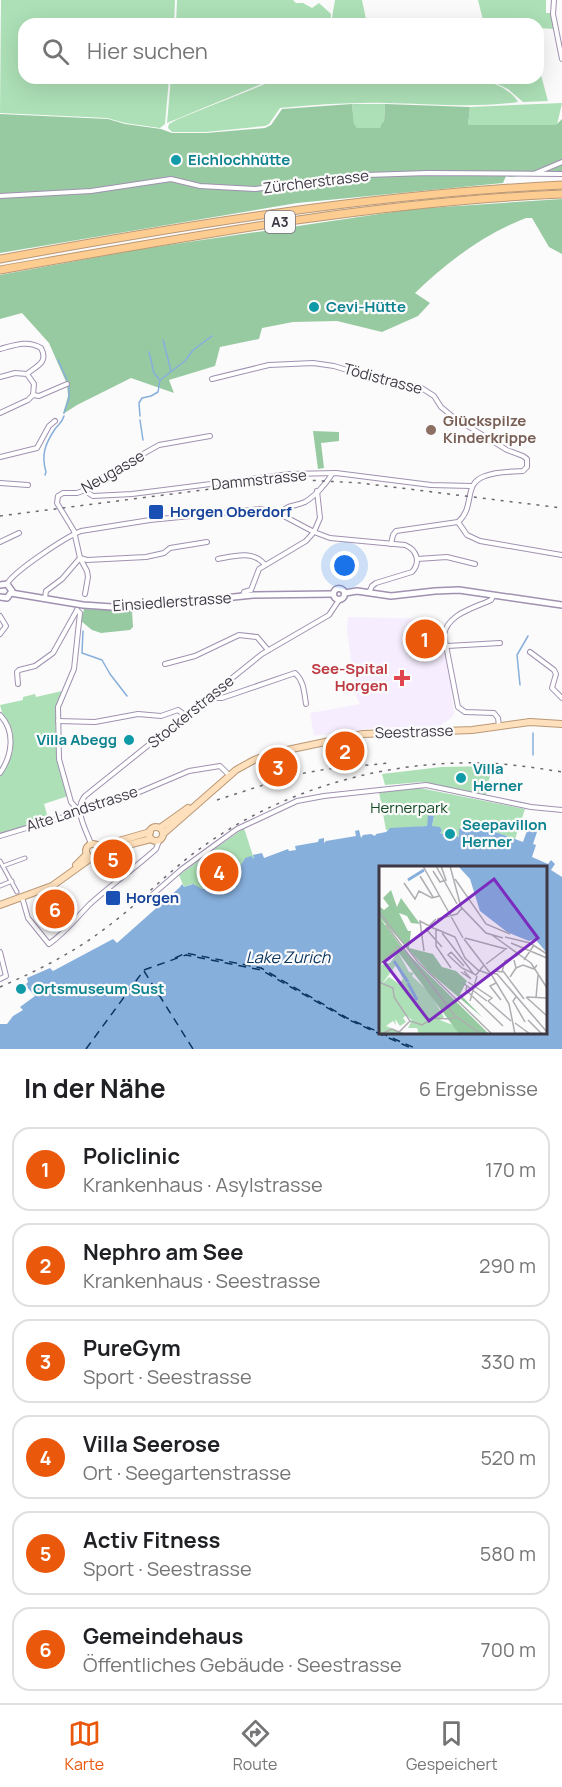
<!DOCTYPE html>
<html lang="de">
<head>
<meta charset="utf-8">
<style>
	:root { --surface:#fff; --page:#f2f2f2; --text:#202124; --muted:#757577; --line:#e0e0e0; --accent:#ea580c }
	body { margin:0; font-family:Manrope,sans-serif; background:var(--page); color:var(--text) }
	.you { position:absolute; left:345px; top:566px; width:21px; height:21px; margin:-15px; border:4px solid #fff; border-radius:50%; background:#1a73e8; box-shadow:0 0 0 9px #1a73e833 }
	.badge { display:grid; place-items:center; width:39px; height:39px; border-radius:50%; background:var(--accent); color:#fff; font-size:20px; font-weight:700 }
	.pin { position:absolute; translate:-50% -50%; border:3px solid #fff; box-shadow:0 2px 6px #0006 }
	.list { margin:0; padding:0; list-style:none }
	h2 { display:flex; justify-content:space-between; align-items:center; height:78px; margin:0; padding:0 24px; font-size:26px }
	h2 small { font-size:20px; font-weight:400; color:var(--muted) }
	.list li { display:grid; grid-template-columns:39px 1fr auto; gap:18px; align-items:center; box-sizing:border-box; height:84px; margin:0 12px 12px; padding:0 12px; border:2px solid var(--line); border-radius:18px }
	.list b { display:block; font-size:22px; white-space:nowrap }
	.list p { margin:0; font-size:20px; white-space:nowrap; color:var(--muted) }
	.list em { font-size:20px; font-style:normal; color:var(--muted) }
	.icon { flex:none; width:33px; height:33px; fill:none; stroke:currentColor; stroke-width:2; stroke-linecap:round; stroke-linejoin:round }
	.map { position:relative; flex:none; width:562px; height:1049px; overflow:hidden }
	.search { position:absolute; background:var(--surface); box-shadow:0 6px 24px #0002; left:18px; right:18px; top:18px; height:66px; display:flex; align-items:center; gap:15px; box-sizing:border-box; padding:0 21px; border-radius:18px; color:var(--muted); font-size:22px }
	.sheet { height:654px; background:var(--surface) }
	nav { display:flex; justify-content:space-around; align-items:center; box-sizing:border-box; height:84px; border-top:2px solid var(--line); background:var(--surface); font-size:16px; color:var(--muted) }
	nav a { display:grid; justify-items:center; gap:3px }
	nav .on { color:var(--accent) }
	.map>svg:first-child { display:block }
	.medical { fill:#f6eefe }
	.green { fill:#ade0b6 }
	.forest { fill:#98caa1 }
	.water { fill:#87afdc; fill-rule:evenodd }
	.lines { fill:none; stroke-linecap:round; stroke-linejoin:round }
	.stream { stroke:#87afdc; stroke-width:1.5 }
	.ferry { stroke:#0b3660; stroke-width:1.5; stroke-dasharray:8 6; stroke-linecap:butt }
	.pedestrian-casing { stroke:#a091b0; stroke-width:5 }
	.minor-casing { stroke:#a091b0; stroke-width:6 }
	.secondary-casing { stroke:#a091b0; stroke-width:8 }
	.primary-casing { stroke:#ba9876; stroke-width:8 }
	.motorway-casing { stroke:#ba9876; stroke-width:9 }
	.pedestrian { stroke:#fff; stroke-width:3 }
	.minor { stroke:#fff; stroke-width:4 }
	.secondary { stroke:#fff; stroke-width:5 }
	.primary { stroke:#fee0bc; stroke-width:6 }
	.motorway { stroke:#fdcc90; stroke-width:7 }
	.rail { stroke:#6c6871; stroke-width:1.5; stroke-dasharray:3 6; stroke-linecap:butt }
	.culture-dot { fill:#0f9aa8; stroke:#fbfbfb; stroke-width:2 }
	.education-dot { fill:#8d6e63; stroke:#fbfbfb; stroke-width:2 }
	.transit-dot { fill:#1a4fb4; stroke:#fbfbfb; stroke-width:2 }
	.health-dot { fill:#e0444e; stroke:#fbfbfb; stroke-width:2 }
	.labels { text-anchor:middle; stroke-width:4.5; stroke-linejoin:round; paint-order:stroke }
	.shield { fill:#fbfbfb; stroke:#77727c; stroke-width:1.5 }
	.shield-label { font-size:14px; font-weight:bold; fill:#3e3845 }
	.culture-label { font-size:15px; font-weight:bold; fill:#0d838f; stroke:#fbfbfb; text-anchor:start }
	.street-label { font-size:15px; fill:#3e3845; stroke:#fbfbfb }
	.education-label { font-size:15px; font-weight:bold; fill:#785e54; stroke:#fbfbfb; text-anchor:start }
	.transit-label { font-size:15px; font-weight:bold; fill:#164399; stroke:#fbfbfb; text-anchor:start }
	.health-label { font-size:15px; font-weight:bold; fill:#be3a42; stroke:#fbfbfb; text-anchor:end }
	.park-label { font-size:15px; fill:#144b25; stroke:#fbfbfb }
	.water-label { font-size:16px; font-style:italic; fill:#0b3660; stroke:#fbfbfb }
	.inset-river { fill:none; stroke:#87afdc; stroke-width:3 }
	.inset-road { fill:none; stroke:#afadb2; stroke-width:1.5 }
	.view { fill:#7b2cbf; fill-opacity:0.15; stroke:#7b2cbf; stroke-width:3 }
	.inset-edge { fill:none; stroke:#3e3845; stroke-width:3 }
</style>
</head>
<body>
<div class="map">
<svg width="562" height="1049" viewBox="0 0 562 1049">
	<rect width="100%" height="100%" fill="#fbfbfb"/>
	<polygon class="medical" points="348,617 438,619 442,630 442,641 450,679 454,714 451,718 441,725 435,726 376,728 314,736 310,713 360,704 352,687 357,685 353,676 350,652 347,631"/>
	<g class="green">
		<polygon points="1,0 175,0 174,24 24,24 24,78 169,78 165,124 160,128 125,123 107,118 0,113"/>
		<polygon points="177,0 293,0 296,3 303,3 312,8 319,3 331,14 330,24 176,24"/>
		<polygon points="335,0 362,0 367,24 331,24"/>
		<polygon points="478,0 546,0 546,13 551,13 554,29 538,28 538,24 484,24"/>
		<polygon points="538,64 548,101 523,102 508,89 485,78 538,78"/>
		<polygon points="171,78 276,78 167,123"/>
		<path d="M 280,78 L 479,78 C 494,83 510,89 518,102 C 475,108 430,104 386,103 C 350,102 315,105 280,108 L 269,124 L 265,126 L 206,132 L 172,132 L 168,128 L 169,124 L 178,119 Z"/>
		<polygon points="562,103 557,125 468,125 470,107"/>
		<polygon points="352,104 385,104 384,123 380,128 357,128 354,125"/>
		<path d="M 62,691 C 50,724 57,763 68,796 L 44,804 L 48,818 L 0,834 L 0,776 L 7,766 L 13,750 L 13,734 L 9,723 L 3,716 L 0,705 L 23,700 L 23,697 L 35,694 L 36,697 Z"/>
		<polygon points="492,766 486,795 422,782 385,785 382,774 441,767"/>
		<polygon points="420,788 525,809 515,839 471,823 459,830 459,837 440,833 442,831 432,826 434,816 429,815 427,826 386,830 379,792"/>
		<polygon points="244,828 254,859 245,858 234,877 225,885 226,888 214,891 213,889 202,889 192,884 184,887 179,875"/>
	</g>
	<g class="forest">
		<polygon points="352,104 354,124 357,128 380,128 382,123 384,122 385,104 470,107 468,125 556,125 562,119 562,171 550,171 511,177 506,176 503,183 297,203 0,253 0,114 108,119 125,124 161,129 172,133 206,133 265,128 271,125 282,109"/>
		<path d="M 562,199 L 562,254 L 549,247 L 532,218 L 526,218 C 484,234 447,262 415,293 L 430,303 L 418,316 L 382,332 L 337,321 L 293,322 L 262,328 L 259,339 L 220,347 L 215,366 L 169,380 L 174,393 L 131,378 L 77,405 L 63,414 L 68,396 L 67,384 L 49,343 L 22,313 L 0,319 L 0,275 L 141,249 L 413,209 Z"/>
		<polygon points="313,431 339,432 339,441 321,443 324,468 318,469"/>
		<polygon points="84,609 132,611 133,627 130,630 101,633 92,630 81,621"/>
	</g>
	<path class="water" d="M 428,815 L 434,816 L 432,826 L 440,827 L 442,831 L 440,833 L 448,835 L 449,833 L 459,837 L 459,829 L 471,823 L 523,842 L 528,828 L 537,832 L 533,844 L 536,845 L 532,857 L 548,864 L 551,860 L 555,864 L 551,870 L 562,877 L 562,1049 L 0,1049 L 0,1024 L 7,1024 L 13,1016 L 23,1010 L 20,1007 L 35,996 L 25,985 L 28,982 L 27,978 L 50,968 L 53,971 L 113,939 L 117,943 L 180,887 L 182,884 L 184,887 L 193,884 L 202,889 L 214,888 L 214,891 L 226,888 L 225,885 L 234,877 L 245,858 L 251,856 L 254,859 L 253,855 L 262,853 L 264,858 L 288,849 L 289,851 L 296,850 L 295,846 L 318,842 L 319,839 L 324,838 L 324,843 L 326,841 L 356,836 L 355,831 L 359,830 L 361,838 L 363,835 L 371,834 L 375,836 L 376,834 L 386,832 L 390,828 L 427,826 ZM 380,867 L 546,867 L 546,1032 L 380,1032 Z"/>
	<g class="lines">
		<g class="stream">
			<polyline points="163,340 171,371"/>
			<polyline points="149,352 154,373 159,379"/>
			<polyline points="58,360 67,380"/>
			<polyline points="64,413 69,398 69,385"/>
			<polyline points="140,416 139,403 142,398 151,396 158,392 160,380 185,361 193,350 212,336"/>
			<polyline points="140,420 143,440"/>
			<path d="M 45,475 L 46,472 C 41,455 45,444 55,429 C 59,424 62,423 64,416"/>
			<polyline points="83,631 82,653 102,660 110,674 127,696"/>
			<polyline points="520,685 517,655 528,636"/>
			<polyline points="533,755 533,733"/>
		</g>
		<g class="ferry">
			<polyline points="175,958 186,953 261,968 347,1018 417,1049"/>
			<polyline points="144,971 193,1049"/>
			<polyline points="86,1049 144,970 186,955 261,970 347,1019 413,1049"/>
		</g>
		<defs>
			<g id="pedestrian">
				<polyline points="0,861 17,892"/>
				<polyline points="3,866 25,858"/>
				<polyline points="0,886 12,881"/>
			</g>
			<g id="minor">
				<polyline points="554,0 553,14 562,59"/>
				<polyline points="536,173 562,162"/>
				<polyline points="0,196 91,191 171,179 200,186 255,189 366,175 428,173 562,174"/>
				<path d="M 0,349 C 15,345 28,340 41,348 C 49,363 36,366 27,374"/>
				<polyline points="0,377 15,373 27,374 34,384 33,395"/>
				<path d="M 212,379 L 269,365 L 313,363 L 334,366 L 389,383 L 420,387 L 434,396 L 441,407 L 453,417 L 507,450 L 523,456 L 527,459 L 527,467 L 523,471 C 510,472 497,471 485,476 C 462,484 476,507 458,522 L 396,531 L 393,535 L 391,544"/>
				<polyline points="0,413 28,400 33,395 39,396 67,384"/>
				<polyline points="0,457 37,448 49,426 55,421"/>
				<polyline points="0,483 28,485"/>
				<polyline points="85,491 93,496 132,494 290,474 336,473 431,485 471,486"/>
				<path d="M 280,514 C 287,504 294,507 305,502 C 315,496 326,484 332,474"/>
				<polyline points="458,522 467,535 480,541 562,555"/>
				<polyline points="0,542 19,533"/>
				<path d="M 218,559 C 234,556 254,550 265,565"/>
				<polyline points="417,559 447,557 475,564"/>
				<path d="M 7,584 C 14,571 66,537 81,531 L 150,520 L 260,509 L 280,514 L 314,532 L 330,538 L 405,545 C 417,550 421,562 412,572 L 376,583 L 372,586 L 369,593"/>
				<polyline points="85,594 88,577 87,571 80,558 74,531 57,503 58,496 63,493 77,493 88,489 104,476 159,445 210,436"/>
				<path d="M 494,595 L 491,600 C 474,608 447,614 444,635 L 458,707 L 465,712 L 494,713 L 498,718 L 499,726"/>
				<polyline points="243,596 244,592 251,590 259,569 306,541 314,532 320,518 317,491"/>
				<polyline points="45,598 46,591 62,579 80,558 87,560 146,557 164,553 170,548 207,542"/>
				<polyline points="77,610 80,613 74,669 58,707 59,759 71,802 78,810"/>
				<polyline points="0,616 6,626 0,634"/>
				<polyline points="447,646 500,643"/>
				<polyline points="530,652 554,670 556,674 552,688 562,698"/>
				<polyline points="165,664 195,656 239,635 257,637 268,650"/>
				<polyline points="18,684 17,672 19,670 35,666 53,653 77,610"/>
				<path d="M 213,694 L 217,698 L 222,698 L 295,673 C 304,681 304,692 306,704"/>
				<path d="M 0,715 C 16,731 12,756 0,773"/>
				<polyline points="58,721 95,722 138,714 161,716 178,710 185,715"/>
				<polyline points="0,836 123,799 189,771 220,766 229,775"/>
				<path d="M 91,844 C 86,829 73,810 85,796 L 262,654 L 329,615 L 339,600"/>
				<polyline points="151,896 182,869 237,829 297,801 324,796 426,785 531,807 562,810"/>
				<path d="M 22,897 L 28,918 L 49,944 C 66,932 76,918 90,904 C 111,885 135,868 156,849 L 159,841"/>
				<polyline points="0,952 6,976 0,979"/>
			</g>
			<g id="secondary">
				<polyline points="0,585 7,584 12,591 7,598 0,597"/>
				<circle cx="339" cy="594" r="5.5"/>
				<polyline points="11,593 83,605 127,608 253,595 333,594"/>
				<polyline points="345,593 357,591 391,596 435,591 459,590 562,605"/>
			</g>
			<g id="primary">
				<circle cx="156" cy="834" r="7"/>
				<polyline points="160,828 188,808"/>
				<polyline points="163,834 236,770 254,760 273,753 363,734 472,730 530,722 562,724"/>
				<circle cx="93" cy="851" r="7"/>
				<polyline points="98,847 150,832"/>
				<polyline points="100,852 151,839"/>
				<polyline points="76,865 87,854"/>
				<polyline points="0,905 52,886 91,858"/>
			</g>
			<g id="motorway">
				<path d="M 0,259 C 186,225 372,194 562,185"/>
				<path d="M 0,270 C 186,237 372,202 562,194"/>
			</g>
		</defs>
		<use href="#pedestrian" class="pedestrian-casing"/>
		<use href="#minor" class="minor-casing"/>
		<use href="#secondary" class="secondary-casing"/>
		<use href="#primary" class="primary-casing"/>
		<use href="#motorway" class="motorway-casing"/>
		<use href="#pedestrian" class="pedestrian"/>
		<use href="#minor" class="minor"/>
		<use href="#secondary" class="secondary"/>
		<use href="#primary" class="primary"/>
		<use href="#motorway" class="motorway"/>
		<g class="rail">
			<polyline points="0,516 250,484 306,480 360,483 562,508"/>
			<polyline points="217,800 294,775 327,769 389,763"/>
			<path d="M 0,987 C 39,970 77,951 111,924 C 140,902 165,875 194,853 C 276,791 382,760 485,763 C 511,764 537,768 562,772"/>
		</g>
	</g>
	<g class="culture-dot">
		<circle cx="176" cy="160" r="6"/>
		<circle cx="314" cy="307" r="6"/>
		<circle cx="129" cy="740" r="6"/>
		<circle cx="461" cy="778" r="6"/>
		<circle cx="450" cy="834" r="6"/>
		<circle cx="21" cy="989" r="6"/>
	</g>
	<circle class="education-dot" cx="431" cy="430" r="6"/>
	<g class="transit-dot">
		<rect x="148" y="504" width="16" height="16" rx="3"/>
		<rect x="105" y="890" width="16" height="16" rx="3"/>
	</g>
	<path class="health-dot" d="M399 669h6v6h6v6h-6v6h-6v-6h-6v-6h6z"/>
	<g class="labels">
		<rect class="shield" x="265" y="211" width="30" height="22" rx="4.5"/>
		<g class="shield-label">
			<text x="280" y="227">A3</text>
		</g>
		<g class="culture-label">
			<text x="188" y="165">Eichlochhütte</text>
			<text x="326" y="312">Cevi-Hütte</text>
			<text x="117" y="745" text-anchor="end">Villa Abegg</text>
			<text x="473" y="774">Villa<tspan x="473" dy="17">Herner</tspan></text>
			<text x="462" y="830">Seepavillon<tspan x="462" dy="17">Herner</tspan></text>
			<text x="33" y="994">Ortsmuseum Sust</text>
		</g>
		<g class="street-label">
			<text transform="translate(316 182) rotate(-7)" y="5">Zürcherstrasse</text>
			<text transform="translate(383 379) rotate(15)" y="5">Tödistrasse</text>
			<text transform="translate(113 472) rotate(-30)" y="5">Neugasse</text>
			<text transform="translate(259 480) rotate(-6)" y="5">Dammstrasse</text>
			<text transform="translate(172 602) rotate(-4)" y="5">Einsiedlerstrasse</text>
			<text transform="translate(191 712) rotate(-39)" y="5">Stockerstrasse</text>
			<text transform="translate(414 732) rotate(-2)" y="5">Seestrasse</text>
			<text transform="translate(82 809) rotate(-18)" y="5">Alte Landstrasse</text>
		</g>
		<g class="education-label">
			<text x="443" y="426">Glückspilze<tspan x="443" dy="17">Kinderkrippe</tspan></text>
		</g>
		<g class="transit-label">
			<text x="170" y="517">Horgen Oberdorf</text>
			<text x="126" y="903">Horgen</text>
		</g>
		<g class="health-label">
			<text x="388" y="674">See-Spital<tspan x="388" dy="17">Horgen</tspan></text>
		</g>
		<g class="park-label">
			<text x="409" y="813">Hernerpark</text>
		</g>
		<g class="water-label">
			<text x="288" y="963">Lake Zurich</text>
		</g>
	</g>
	<g transform="translate(379 866)">
		<rect width="168" height="168" fill="#fbfbfb"/>
		<path d="M 19,86 L 30,106 L 35,107 L 33,110 L 50,126 L 65,151 L 61,154 L 74,159 L 80,168 L 40,168 L 38,162 L 29,162 L 33,154 L 27,149 L 24,152 L 27,156 L 21,160 L 16,153 L 17,159 L 14,155 L 7,160 L 25,167 L 0,168 L 0,99 L 11,97 ZM 17,99 L 24,113 L 20,118 L 10,111 L 3,118 Z" fill="#ade0b6" fill-rule="evenodd"/>
		<path d="M 12,24 L 18,41 L 22,32 L 41,58 L 32,57 L 28,50 L 20,47 L 29,65 L 32,65 L 30,82 L 54,88 L 63,101 L 77,105 L 88,115 L 81,128 L 104,152 L 50,106 L 1,52 L 24,83 L 110,168 L 80,168 L 19,86 L 0,99 L 0,40 L 5,44 L 10,40 L 4,32 Z" fill="#98caa1"/>
		<path d="M 79,0 L 168,0 L 168,87 L 156,73 L 150,75 L 128,66 L 101,45 L 91,13 Z" fill="#87afdc"/>
		<path class="inset-river" d="M 119,0 L 135,60 L 168,63M 29,14 L 45,4M 140,63 L 164,0M 15,95 L 29,116M 29,117 L 38,134"/>
		<path class="inset-road" d="M 44,0 L 84,72M 57,0 L 78,38M 71,0 L 82,41 L 107,67 L 124,72M 54,5 L 61,16 L 67,14 L 62,0M 41,10 L 54,31M 76,13 L 107,58 L 131,68M 25,17 L 36,33 L 40,25 L 53,32 L 60,30M 0,46 L 39,96 L 113,168M 57,53 L 47,63 L 63,81M 58,53 L 78,48 L 83,42M 7,59 L 76,150M 63,67 L 94,107M 113,69 L 152,97M 126,71 L 151,77 L 168,88M 86,72 L 127,83M 85,73 L 111,107M 132,77 L 168,92M 45,85 L 41,55 L 56,63M 72,86 L 69,89 L 83,102 L 97,109 L 105,99M 72,86 L 85,100M 145,94 L 155,79M 152,97 L 168,122M 107,98 L 128,82M 0,99 L 19,81 L 24,84M 72,102 L 57,80 L 57,63 L 76,71 L 86,92 L 99,104 L 110,108M 137,102 L 144,99 L 155,103 L 158,99M 117,105 L 123,106 L 126,95 L 139,89M 124,105 L 145,133M 82,106 L 92,113 L 85,105M 112,107 L 118,108 L 168,166M 112,108 L 130,138 L 136,168M 131,111 L 137,102 L 135,94M 0,116 L 14,122 L 15,131 L 31,155M 89,116 L 113,132 L 109,135M 84,117 L 108,135M 117,117 L 111,120 L 122,134M 88,120 L 87,124 L 124,160M 137,131 L 134,135 L 146,156M 147,131 L 168,150M 148,131 L 168,132M 157,132 L 159,109M 91,135 L 98,110M 109,135 L 132,155M 70,153 L 78,151 L 102,168M 149,154 L 163,168M 31,155 L 43,159 L 54,152 L 70,153M 136,157 L 151,168M 2,168 L 13,163 L 20,166 L 31,155"/>
		<path class="view" d="M 115,13 L 159,72 L 50,155 L 5,96 Z"/>
		<rect width="168" height="168" class="inset-edge"/>
	</g>
</svg>
<div class="you"></div>
<div class="pin badge" style="left:425px;top:639px">1</div>
<div class="pin badge" style="left:345px;top:751px">2</div>
<div class="pin badge" style="left:278px;top:767px">3</div>
<div class="pin badge" style="left:219px;top:872px">4</div>
<div class="pin badge" style="left:113px;top:859px">5</div>
<div class="pin badge" style="left:55px;top:909px">6</div>
<div class="search"><svg class="icon" aria-label="search" viewBox="0 0 24 24"><circle cx="10" cy="10" r="6"/><path d="M15 15l6 6"/></svg>Hier suchen</div>
</div>
<section class="sheet">
<h2>In der Nähe<small>6 Ergebnisse</small></h2>
<ul class="list">
<li><span class="badge">1</span><div><b>Policlinic</b><p>Krankenhaus · Asylstrasse</p></div><em>170 m</em></li>
<li><span class="badge">2</span><div><b>Nephro am See</b><p>Krankenhaus · Seestrasse</p></div><em>290 m</em></li>
<li><span class="badge">3</span><div><b>PureGym</b><p>Sport · Seestrasse</p></div><em>330 m</em></li>
<li><span class="badge">4</span><div><b>Villa Seerose</b><p>Ort · Seegartenstrasse</p></div><em>520 m</em></li>
<li><span class="badge">5</span><div><b>Activ Fitness</b><p>Sport · Seestrasse</p></div><em>580 m</em></li>
<li><span class="badge">6</span><div><b>Gemeindehaus</b><p>Öffentliches Gebäude · Seestrasse</p></div><em>700 m</em></li>
</ul>
</section>
<nav>
<a class="on"><svg class="icon" aria-label="map" viewBox="0 0 24 24"><path d="M3 6l6-2 6 2 6-2v14l-6 2-6-2-6 2zM9 4v14M15 6v14"/></svg>Karte</a>
<a><svg class="icon" aria-label="directions" viewBox="0 0 24 24"><path d="M12 3l9 9-9 9-9-9zM9 14v-3h6M13 9l2 2-2 2"/></svg>Route</a>
<a><svg class="icon" aria-label="saved" viewBox="0 0 24 24"><path d="M7 4h10v16l-5-4-5 4z"/></svg>Gespeichert</a>
</nav>
</body>
</html>
